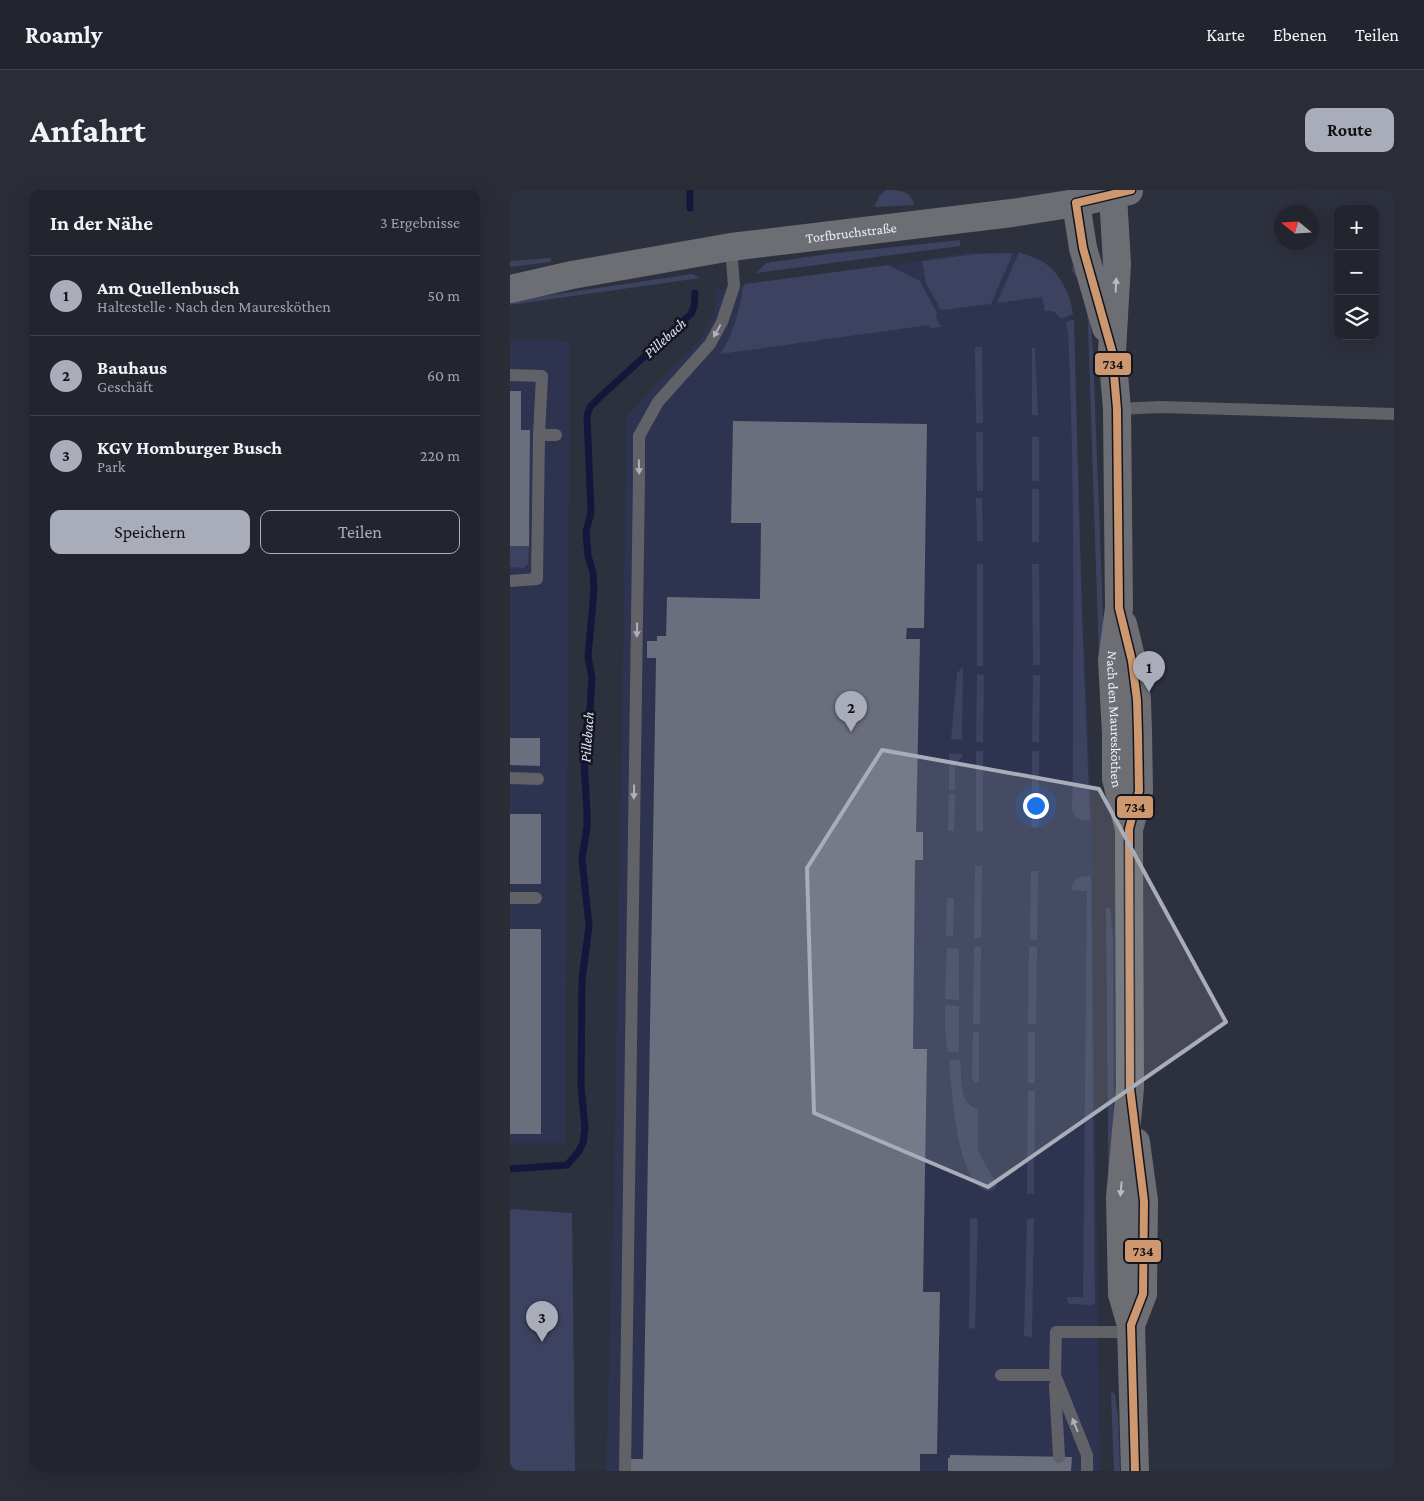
<!DOCTYPE html>
<html lang="de">
<head>
<meta charset="utf-8">
<style>
	:root { --surface:#22242e; --page:#2a2c36; --text:#f1f3f6; --muted:#a2a4aa; --line:#3f414a; --accent:#a9adb9 }
	body { margin:0; font-family:"Crimson Pro",serif; background:var(--page); color:var(--text) }
	.controls { position:absolute; right:15px; top:15px; display:grid; overflow:hidden; border-radius:10px; box-shadow:0 5px 20px #0002 }
	.controls button { width:45px; height:45px; display:grid; place-items:center; padding:0; border:0; border-bottom:1px solid var(--line); background:var(--surface); color:var(--text); font:25px sans-serif }
	.compass { position:absolute; left:764px; top:15px; width:45px; height:45px; border-radius:50%; background:var(--surface); box-shadow:0 5px 20px #0002; rotate:288deg }
	.you { position:absolute; left:525px; top:615px; width:18px; height:18px; margin:-12px; border:4px solid #fff; border-radius:50%; background:#1a73e8; box-shadow:0 0 0 8px #1a73e833 }
	.badge { display:grid; place-items:center; width:32px; height:32px; border-radius:50%; background:var(--accent); color:#111; font-size:16px; font-weight:700 }
	.pin { position:absolute; translate:-50% -41px; filter:drop-shadow(0 1px 2px #0008) }
	.pin::after { content:''; position:absolute; top:26px; width:18px; height:15px; background:inherit; clip-path:polygon(0 0,100% 0,50% 100%) }
	.list { margin:0; padding:0; list-style:none }
	h2 { display:flex; justify-content:space-between; align-items:center; height:65px; margin:0; padding:0 20px; font-size:21px }
	h2 small { font-size:16px; font-weight:400; color:var(--muted) }
	.list li { display:grid; grid-template-columns:32px 1fr auto; gap:15px; align-items:center; box-sizing:border-box; height:80px; padding:0 20px; border-top:1px solid var(--line) }
	.list b { display:block; font-size:19px; white-space:nowrap }
	.list p { margin:0; font-size:16px; white-space:nowrap; color:var(--muted) }
	.list em { font-size:16px; font-style:normal; color:var(--muted) }
	.actions { display:flex; gap:10px; padding:15px 20px }
	.actions a { flex:1; padding:11px 0; border:1px solid var(--accent); border-radius:10px; text-align:center; font-size:18px; color:var(--accent) }
	.actions .main { background:var(--accent); color:#111 }
	.icon { flex:none; width:28px; height:28px; fill:none; stroke:currentColor; stroke-width:2; stroke-linecap:round; stroke-linejoin:round }
	.map { position:relative; flex:none; width:884px; height:1281px; overflow:hidden; border-radius:10px }
	header { display:flex; align-items:center; gap:30px; box-sizing:border-box; height:70px; padding:0 25px; background:var(--surface); border-bottom:1px solid var(--line) }
	header strong { font-size:24px }
	nav { display:flex; gap:28px; margin-inline-start:auto; font-size:18px }
	.intro { display:flex; align-items:center; justify-content:space-between; box-sizing:border-box; height:120px; padding:0 30px }
	h1 { margin:0; font-size:35px }
	.button { padding:12px 22px; border-radius:10px; background:var(--accent); color:#111; font-size:18px; font-weight:700 }
	main { display:flex; gap:30px; padding:0 30px }
	aside { flex:1; background:var(--surface); border-radius:10px; box-shadow:0 5px 20px #0002 }
	.map>svg:first-child { display:block }
	.built { fill:#2e334f }
	.green { fill:#3c4260 }
	.lines { fill:none; stroke-linecap:round; stroke-linejoin:round }
	.stream { stroke:#14173b; stroke-width:7 }
	.building { fill:#6b6e7d }
	.lane { stroke:#616268; stroke-width:12 }
	.secondary { stroke:#6c6e74; stroke-width:28 }
	.bus-1-casing { stroke:#12151f; stroke-width:11 }
	.bus-1 { stroke:#cd976f; stroke-width:8 }
	.oneway { fill:#b9bcc6 }
	.oneway2 { fill:#adb0b9 }
	.marked { fill:#a9adb9; fill-opacity:0.2; stroke:#a9adb9; stroke-width:4; stroke-linejoin:round }
	.labels { text-anchor:middle; stroke-width:5; stroke-linejoin:round; paint-order:stroke }
	.street-label { font-size:14px; fill:#ecf0fc; stroke:#12151f }
	.water-label { font-size:15px; font-style:italic; fill:#e0e3f2; stroke:#12151f }
	.line-badge { stroke:#12151f; stroke-width:2 }
	.pale-badge-label { font-size:14px; text-anchor:middle; font-weight:bold; fill:#111 }
</style>
</head>
<body>
<header>
<strong>Roamly</strong>
<nav><a>Karte</a><a>Ebenen</a><a>Teilen</a></nav>
</header>
<div class="intro"><h1>Anfahrt</h1><a class="button">Route</a></div>
<main>
<aside>
<h2>In der Nähe<small>3 Ergebnisse</small></h2>
<ul class="list">
<li><span class="badge">1</span><div><b>Am Quellenbusch</b><p>Haltestelle · Nach den Mauresköthen</p></div><em>50 m</em></li>
<li><span class="badge">2</span><div><b>Bauhaus</b><p>Geschäft</p></div><em>60 m</em></li>
<li><span class="badge">3</span><div><b>KGV Homburger Busch</b><p>Park</p></div><em>220 m</em></li>
</ul>
<div class="actions"><a class="main">Speichern</a><a>Teilen</a></div>
</aside>
<div class="map">
<svg width="884" height="1281" viewBox="0 0 884 1281">
	<rect width="100%" height="100%" fill="#2d303d"/>
	<g class="built">
		<polygon points="454,63 500,63 522,67 546,85 560,111 582,634 590,1281 96,1281 104,994 117,225 192,147 205,120 206,100 396,73"/>
		<polygon points="0,150 60,151 55,953 0,953"/>
	</g>
	<g class="green">
		<path d="M 376,0 C 389,0 401,0 404,15 L 364,17 L 370,5 Z"/>
		<polygon points="450,50 450,56 246,83 256,73 317,64"/>
		<path d="M 509,62 C 517,65 527,68 535,73 C 551,85 561,105 563,124 L 552,129 L 543,121 L 535,121 L 532,107 L 487,113 Z"/>
		<polygon points="503,63 481,114 431,120 416,93 412,71 465,64"/>
		<polygon points="39,68 41,68 41,72 0,77 0,71"/>
		<path d="M 565,73 L 575,88 L 578,103 L 583,162 L 596,502 L 590,502 L 578,135 C 577,115 575,95 561,80 Z"/>
		<path d="M 378,75 L 410,91 L 427,123 L 426,127 L 431,137 L 420,138 L 419,135 L 210,164 C 224,143 229,121 233,97 L 235,94 Z"/>
		<polygon points="182,84 190,88 0,115 0,111"/>
		<path d="M 564,130 L 572,428 L 580,630 C 570,631 565,629 562,619 L 563,573 C 563,429 565,285 558,142 L 556,134 L 558,131 Z"/>
		<polygon points="465,157 472,157 473,233 466,233"/>
		<polygon points="522,158 525,158 528,225 522,225"/>
		<polygon points="466,242 473,242 473,301 467,301"/>
		<rect x="522" y="247" width="7" height="44"/>
		<rect x="522" y="299" width="7" height="53"/>
		<polygon points="466,308 472,308 473,351 467,351"/>
		<polygon points="0,356 19,356 18,374 14,378 0,377"/>
		<rect x="467" y="374" width="6" height="102"/>
		<polygon points="522,374 529,374 530,475 523,475"/>
		<polygon points="453,477 452,550 441,549 447,483"/>
		<polygon points="467,484 474,485 473,552 466,552"/>
		<polygon points="523,485 530,485 529,552 522,552"/>
		<polygon points="466,561 473,561 473,642 466,641"/>
		<polygon points="522,561 529,561 529,637 522,638"/>
		<polygon points="439,563 453,564 452,567 445,574 445,600 439,601"/>
		<polygon points="439,604 445,604 444,641 438,641"/>
		<polygon points="465,676 472,676 471,748 464,748"/>
		<polygon points="521,681 528,681 527,750 520,749"/>
		<path d="M 581,686 L 585,1113 L 582,1115 L 559,1114 L 557,1111 L 557,1107 L 573,1107 L 577,701 L 561,700 C 564,687 568,687 581,686 Z"/>
		<polygon points="437,708 444,708 443,746 436,746"/>
		<polygon points="596,718 600,718 603,747 604,1063 599,1062"/>
		<polygon points="464,757 471,757 470,834 463,834"/>
		<polygon points="519,757 527,757 526,834 518,834"/>
		<polygon points="437,758 449,759 449,810 435,809"/>
		<polygon points="435,815 449,816 449,862 438,862 435,838"/>
		<polygon points="463,842 469,842 469,893 465,892 462,888"/>
		<rect x="518" y="842" width="7" height="51"/>
		<path d="M 439,870 L 450,870 C 452,886 448,915 468,919 L 468,961 L 487,995 C 484,1000 480,1003 474,1000 C 446,985 442,900 439,870 Z"/>
		<polygon points="518,901 525,901 524,1004 517,1004"/>
		<polygon points="0,1019 62,1023 65,1281 0,1281"/>
		<polygon points="460,1028 468,1029 465,1139 459,1138"/>
		<polygon points="524,1028 522,1147 514,1146 517,1029"/>
		<polygon points="602,1202 605,1204 608,1226 610,1281 604,1281 601,1204"/>
	</g>
	<g class="lines">
		<g class="stream">
			<polyline points="180,0 180,18"/>
			<polyline points="0,979 57,975 69,961 73,953 75,938 71,896 72,789 79,736 72,669 77,637 77,621 73,556 80,519 82,488 78,467 84,400 83,382 78,366 76,342 81,322 77,226 80,217 90,207 181,124 184,117 185,103"/>
		</g>
	</g>
	<g class="building">
		<polygon points="0,201 11,201 11,240 20,240 19,356 0,356"/>
		<polygon points="223,231 417,234 414,438 397,438 396,449 410,449 406,642 413,642 413,670 405,670 403,859 417,859 413,1102 430,1102 427,1264 410,1264 410,1281 119,1281 119,1269 133,1269 146,468 137,468 137,451 147,451 147,446 156,446 157,407 250,409 251,333 221,333"/>
		<polygon points="0,548 30,548 30,576 0,575"/>
		<rect x="0" y="624" width="31" height="70"/>
		<rect x="0" y="739" width="31" height="205"/>
		<polygon points="440,1265 562,1267 561,1281 438,1281 438,1268 440,1268"/>
	</g>
	<g class="lines">
		<g class="lane">
			<polyline points="0,185 32,186 29,245 27,389 0,391"/>
			<polyline points="607,219 651,217 884,224"/>
			<polyline points="29,245 46,245"/>
			<polyline points="0,588 28,589"/>
			<polyline points="0,708 26,708"/>
			<polyline points="491,1185 545,1185 546,1142 621,1142"/>
			<polyline points="545,1185 577,1265 577,1281"/>
			<polyline points="545,1195 549,1267"/>
			<polyline points="115,1281 129,287 129,246 148,212 200,154 212,132 224,96 221,57"/>
		</g>
		<g class="secondary">
			<path id="s1" d="M 603,5 L 607,74 L 602,161 L 607,219 L 609,418 L 602,470 L 606,544 L 606,589 L 619,639 L 619,661 L 620,898 L 610,1007 L 612,1104 L 621,1135 L 625,1281"/>
			<polyline points="566,13 573,58 596,138"/>
			<path id="s2" d="M 0,99 L 62,85 L 221,57 L 502,23 L 566,13 L 619,1"/>
			<polyline points="613,434 622,471 627,510 628,543 629,601 620,636"/>
			<polyline points="621,1135 633,1104 634,1011 626,952"/>
		</g>
		<defs>
			<polyline id="bus-1" points="621,0 566,13 573,58 602,161 607,219 609,418 622,471 627,510 628,543 629,601 619,639 620,898 634,1011 633,1104 621,1135 625,1281"/>
		</defs>
		<use href="#bus-1" class="bus-1-casing"/>
		<use href="#bus-1" class="bus-1"/>
	</g>
	<defs><path id="oneway-solid" d="M-6-.8H1V-3.2L6.5 0L1 3.2V.8H-6Z" transform="scale(1.25)"/></defs>
	<g class="oneway">
		<use href="#oneway-solid" transform="translate(606 95) rotate(-87)"/>
		<use href="#oneway-solid" transform="translate(611 999) rotate(95)"/>
	</g>
	<g class="oneway2">
		<use href="#oneway-solid" transform="translate(207 141) rotate(119)"/>
		<use href="#oneway-solid" transform="translate(129 277) rotate(89)"/>
		<use href="#oneway-solid" transform="translate(127 440) rotate(91)"/>
		<use href="#oneway-solid" transform="translate(124 602) rotate(91)"/>
		<use href="#oneway-solid" transform="translate(565 1235) rotate(-112)"/>
	</g>
	<path class="marked" d="M 372,560 L 589,599 L 716,832 L 478,997 L 304,923 L 297,678 Z"/>
	<g class="labels">
		<g class="street-label">
			<text dy="5" stroke="none"><textPath href="#s2" startOffset="346">Torfbruchstraße</textPath></text>
			<text dy="5" stroke="none"><textPath href="#s1" startOffset="525">Nach den Mauresköthen</textPath></text>
		</g>
		<g class="water-label">
			<text transform="translate(155 148) rotate(-42)" y="5">Pillebach</text>
			<text transform="translate(77 547) rotate(-86)" y="5">Pillebach</text>
		</g>
	</g>
	<g class="line-badge">
		<rect x="584" y="162" width="38" height="24" rx="5" fill="#cd976f"/>
		<rect x="606" y="605" width="38" height="24" rx="5" fill="#cd976f"/>
		<rect x="614" y="1049" width="38" height="24" rx="5" fill="#cd976f"/>
	</g>
	<g class="pale-badge-label">
		<text x="603" y="179">734</text>
		<text x="625" y="622">734</text>
		<text x="633" y="1066">734</text>
	</g>
</svg>
<div class="controls">
<button>+</button>
<button>−</button>
<button><svg class="icon" aria-label="layers" viewBox="0 0 24 24"><path d="M12 4l9 5-9 5-9-5zM3 14l9 5 9-5"/></svg></button>
</div>
<svg class="compass" viewBox="-18 -18 36 36"><path d="M0-13l5 13h-10z" fill="#e53935"/><path d="M0 13l5-13h-10z" fill="#a2a4aa"/></svg>
<div class="you"></div>
<div class="pin badge" style="left:639px;top:502px">1</div>
<div class="pin badge" style="left:341px;top:542px">2</div>
<div class="pin badge" style="left:32px;top:1152px">3</div>
</div>
</main>
</body>
</html>
